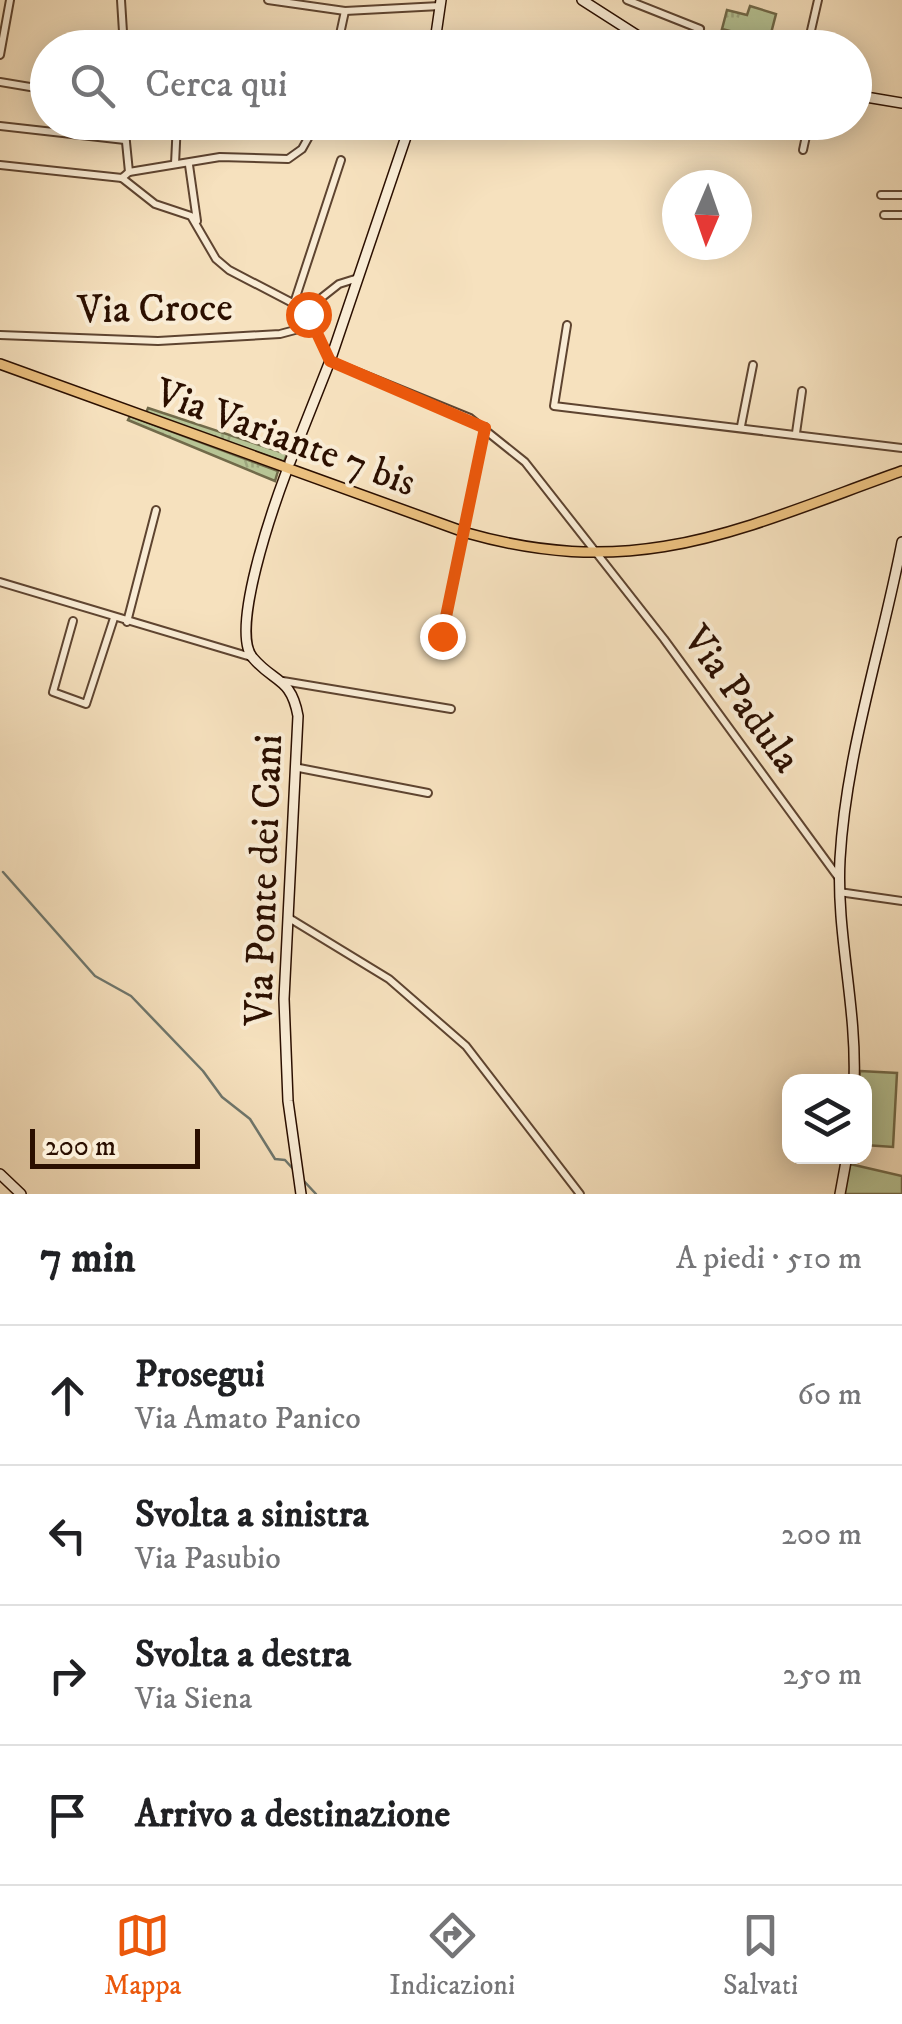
<!DOCTYPE html>
<html lang="it">
<head>
<meta charset="utf-8">
<style>
	:root { --surface:#fff; --page:#f2f2f2; --text:#202124; --muted:#757577; --line:#e0e0e0; --accent:#ea580c }
	body { margin:0; font-family:"IM FELL DW Pica",serif; background:var(--page); color:var(--text) }
	.controls { position:absolute; right:30px; bottom:30px; display:grid; overflow:hidden; border-radius:20px; box-shadow:0 5px 25px #0003 }
	.controls button { width:90px; height:90px; display:grid; place-items:center; padding:0; border:0; border-bottom:2px solid var(--line); background:var(--surface); color:var(--text); font:50px sans-serif }
	.compass { position:absolute; left:662px; top:170px; width:90px; height:90px; border-radius:50%; background:var(--surface); box-shadow:0 5px 25px #0003; rotate:182deg }
	.scale { position:absolute; left:30px; bottom:25px; width:170px; box-sizing:border-box; padding-left:10px; border:5px solid #2b0f00; border-top:0; font-size:28px; line-height:35px; white-space:nowrap; color:#2b0f00; -webkit-text-stroke:8px #f9ecd5; paint-order:stroke }
	.stop { position:absolute; width:30px; height:30px; margin:-22px; border:8px solid #ea580c; border-radius:50%; background:#fff }
	.stop.end { background:#ea580c; border-color:#fff; box-shadow:0 2px 10px #0008 }
	.list { margin:0; padding:0; list-style:none }
	h2 { display:flex; justify-content:space-between; align-items:center; height:130px; margin:0; padding:0 40px; font-size:42px }
	h2 small { font-size:32px; font-weight:400; color:var(--muted) }
	.list li { display:grid; grid-template-columns:65px 1fr auto; gap:30px; align-items:center; box-sizing:border-box; height:140px; padding:0 40px; border-top:2px solid var(--line) }
	.list b { display:block; font-size:38px; white-space:nowrap }
	.list p { margin:0; font-size:32px; white-space:nowrap; color:var(--muted) }
	.list em { font-size:32px; font-style:normal; color:var(--muted) }
	.icon { flex:none; width:55px; height:55px; fill:none; stroke:currentColor; stroke-width:2; stroke-linecap:round; stroke-linejoin:round }
	.map { position:relative; flex:none; width:902px; height:1194px; overflow:hidden }
	.search { position:absolute; background:var(--surface); box-shadow:0 5px 25px #0003; left:30px; right:30px; top:30px; height:110px; display:flex; align-items:center; gap:25px; box-sizing:border-box; padding:0 35px; border-radius:55px; color:var(--muted); font-size:38px }
	.sheet { height:690px; background:var(--surface) }
	nav { display:flex; justify-content:space-around; align-items:center; box-sizing:border-box; height:140px; border-top:2px solid var(--line); background:var(--surface); font-size:28px; color:var(--muted) }
	nav a { display:grid; justify-items:center; gap:5px }
	nav .on { color:var(--accent) }
	.map>svg:first-child { display:block }
	.grass { fill:url(#grass-tufts); stroke:#716a4a; stroke-width:2.5 }
	.pitch { fill:#b7c495; stroke:#716a4a; stroke-width:2.5 }
	.lines { fill:none; stroke-linecap:round; stroke-linejoin:round }
	.stream { stroke:#6f776d; stroke-width:2.5 }
	.street-casing { stroke:#5e4430; stroke-width:10 }
	.secondary-casing { stroke:#2b0f00; stroke-width:12 }
	.primary-casing { stroke:#2b0f00; stroke-width:12 }
	.street { stroke:#f9ecd5; stroke-width:6 }
	.secondary { stroke:#f9ecd5; stroke-width:9 }
	.primary { stroke:#ebc07f; stroke-width:9 }
	.route { stroke:#ea580c; stroke-width:12 }
	.labels { text-anchor:middle; stroke-width:8; stroke-linejoin:round; paint-order:stroke }
	.street-label { font-size:40px; fill:#2b0f00; stroke:#f9ecd5 }
</style>
</head>
<body>
<div class="map">
<svg width="902" height="1194" viewBox="0 0 902 1194">
	<defs>
		<pattern id="grass-tufts" width="24" height="20" patternUnits="userSpaceOnUse" patternTransform="scale(2.5)"><rect width="24" height="20" fill="#b7c495"/><path d="M3 7l-1-3M5 7V3M7 7l1-3M15 17l-1-3M17 17v-4M19 17l1-3" fill="none" stroke="#9ea77f"/></pattern>
	</defs>
	<rect width="100%" height="100%" fill="#f6e1be"/>
	<filter id="stains"><feTurbulence type="fractalNoise" baseFrequency=".002" numOctaves="4"/><feColorMatrix values="0 0 0 0 .2 0 0 0 0 .09 0 0 0 0 .02 0 0 0 .5 -.17"/></filter>
	<radialGradient id="worn" r=".72"><stop offset=".6" stop-color="#630" stop-opacity="0"/><stop offset="1" stop-color="#630" stop-opacity=".3"/></radialGradient>
	<g class="grass">
		<polygon points="750,6 776,14 769,41 722,29 727,10 747,15"/>
		<polygon points="148,408 287,454 284,462 146,413"/>
		<polygon points="130,416 278,471 275,481 128,420"/>
	</g>
	<g class="pitch">
		<polygon points="860,1071 897,1073 893,1147 865,1145 864,1082 859,1081"/>
		<polygon points="850,1164 902,1176 902,1194 843,1194"/>
	</g>
	<g class="lines">
		<g class="stream">
			<polyline points="3,872 95,976 131,996 203,1071 222,1097 250,1119 275,1159 285,1160 294,1170"/>
			<polyline points="303,1180 316,1194"/>
		</g>
		<defs>
			<g id="street">
				<polyline points="121,0 124,48"/>
				<polyline points="268,0 345,11 440,6"/>
				<polyline points="627,0 700,29 694,48"/>
				<polyline points="337,48 345,11"/>
				<polyline points="807,48 818,0"/>
				<polyline points="0,55 10,0"/>
				<polyline points="0,82 48,90"/>
				<polyline points="124,122 129,172"/>
				<polyline points="0,126 125,140"/>
				<polyline points="803,150 809,122"/>
				<polyline points="175,164 177,122"/>
				<polyline points="0,165 122,178"/>
				<polyline points="189,165 197,221"/>
				<polyline points="122,178 155,204 191,216 216,259 229,270 306,310 330,361 470,418 525,462 664,639 838,877"/>
				<polyline points="122,178 129,172 220,157 288,159 302,149 317,122"/>
				<polyline points="881,195 902,195"/>
				<polyline points="884,215 902,215"/>
				<polyline points="294,303 341,160"/>
				<polyline points="306,310 339,284 355,279"/>
				<polyline points="567,325 554,406 902,448"/>
				<polyline points="0,335 158,341 280,334 310,326"/>
				<polyline points="741,426 753,365"/>
				<polyline points="796,433 802,391"/>
				<polyline points="0,582 251,657"/>
				<polyline points="73,621 53,692 86,704 114,618"/>
				<polyline points="127,622 156,510"/>
				<polyline points="453,650 442,636 485,427"/>
				<polyline points="283,681 451,709"/>
				<polyline points="299,768 428,793"/>
				<polyline points="839,892 902,901"/>
				<polyline points="289,918 389,979 466,1046 580,1194"/>
			</g>
			<g id="secondary">
				<polyline points="582,0 657,48"/>
				<polyline points="434,48 441,0"/>
				<polyline points="854,95 902,103"/>
				<polyline points="290,462 330,361 411,122"/>
				<path d="M 286,473 C 274,505 229,632 253,658 C 274,683 291,677 298,716 L 284,999 L 288,1101 L 301,1194"/>
				<path d="M 854,1082 C 857,1006 836,934 840,859 C 846,752 882,647 902,542"/>
				<polyline points="0,1174 21,1194"/>
				<polyline points="840,1194 847,1156"/>
			</g>
			<path id="primary" d="M 0,364 L 467,533 C 640,582 742,528 902,471"/>
		</defs>
		<use href="#street" class="street-casing"/>
		<use href="#secondary" class="secondary-casing"/>
		<use href="#primary" class="primary-casing"/>
		<use href="#street" class="street"/>
		<use href="#secondary" class="secondary"/>
		<use href="#primary" class="primary"/>
	</g>
	<g class="lines">
		<polyline class="route" points="308,314 330,361 485,428 442,636"/>
	</g>
	<g class="labels">
		<g class="street-label">
			<text transform="translate(155 307) rotate(-1)" y="14">Via Croce</text>
			<text transform="translate(286 436) rotate(20)" y="14">Via Variante 7 bis</text>
			<text transform="translate(743 698) rotate(54)" y="14">Via Padula</text>
			<text transform="translate(262 880) rotate(-88)" y="14">Via Ponte dei Cani</text>
		</g>
	</g>
	<rect width="100%" height="100%" filter="url(#stains)"/>
	<rect width="100%" height="100%" fill="url(#worn)"/>
</svg>
<div class="controls">
<button><svg class="icon" aria-label="layers" viewBox="0 0 24 24"><path d="M12 4l9 5-9 5-9-5zM3 14l9 5 9-5"/></svg></button>
</div>
<svg class="compass" viewBox="-18 -18 36 36"><path d="M0-13l5 13h-10z" fill="#e53935"/><path d="M0 13l5-13h-10z" fill="#757577"/></svg>
<div class="scale">200 m</div>
<div class="stop" style="left:308px;top:314px"></div>
<div class="stop end" style="left:442px;top:636px"></div>
<div class="search"><svg class="icon" aria-label="search" viewBox="0 0 24 24"><circle cx="10" cy="10" r="6"/><path d="M15 15l6 6"/></svg>Cerca qui</div>
</div>
<section class="sheet">
<h2>7 min<small>A piedi · 510 m</small></h2>
<ul class="list">
<li><svg class="icon" aria-label="ahead" viewBox="0 0 24 24"><path d="M12 20V5M6 11l6-6 6 6"/></svg><div><b>Prosegui</b><p>Via Amato Panico</p></div><em>60 m</em></li>
<li><svg class="icon" aria-label="left" viewBox="0 0 24 24"><path d="M17 20v-9H6M10 6l-5 5 5 5"/></svg><div><b>Svolta a sinistra</b><p>Via Pasubio</p></div><em>200 m</em></li>
<li><svg class="icon" aria-label="right" viewBox="0 0 24 24"><path d="M7 20v-9h11M14 6l5 5-5 5"/></svg><div><b>Svolta a destra</b><p>Via Siena</p></div><em>250 m</em></li>
<li><svg class="icon" aria-label="arrive" viewBox="0 0 24 24"><path d="M6 21V4h12l-3 4 3 4H6"/></svg><div><b>Arrivo a destinazione</b></div></li>
</ul>
</section>
<nav>
<a class="on"><svg class="icon" aria-label="map" viewBox="0 0 24 24"><path d="M3 6l6-2 6 2 6-2v14l-6 2-6-2-6 2zM9 4v14M15 6v14"/></svg>Mappa</a>
<a><svg class="icon" aria-label="directions" viewBox="0 0 24 24"><path d="M12 3l9 9-9 9-9-9zM9 14v-3h6M13 9l2 2-2 2"/></svg>Indicazioni</a>
<a><svg class="icon" aria-label="saved" viewBox="0 0 24 24"><path d="M7 4h10v16l-5-4-5 4z"/></svg>Salvati</a>
</nav>
</body>
</html>
